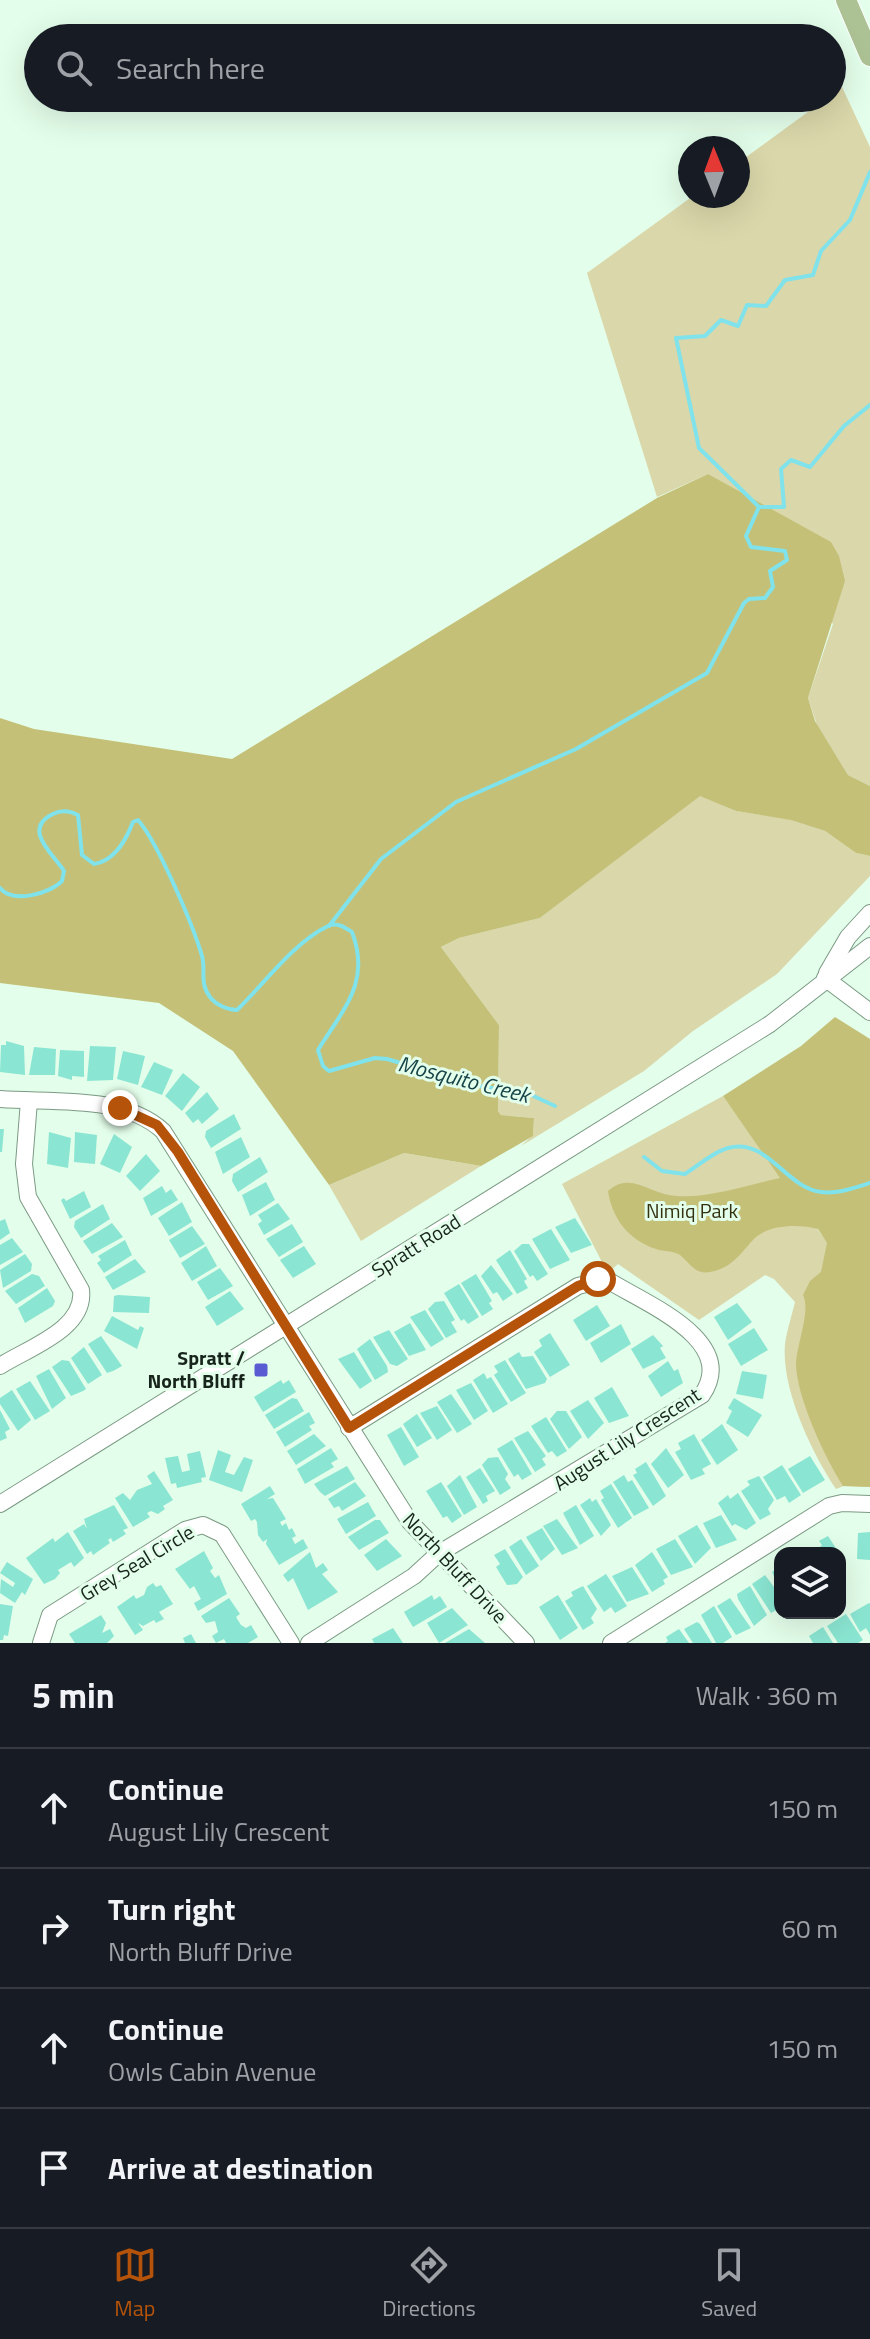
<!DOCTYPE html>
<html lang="en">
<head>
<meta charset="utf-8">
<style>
	:root { --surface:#171b24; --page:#242831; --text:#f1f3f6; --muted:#9ea1a6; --line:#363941; --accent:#b45309 }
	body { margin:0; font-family:"Titillium Web",sans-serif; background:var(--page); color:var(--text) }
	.controls { position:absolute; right:24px; bottom:24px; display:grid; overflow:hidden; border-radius:16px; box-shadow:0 8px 32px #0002 }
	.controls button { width:72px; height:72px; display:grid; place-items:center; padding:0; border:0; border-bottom:2px solid var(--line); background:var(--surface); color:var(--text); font:40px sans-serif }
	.compass { position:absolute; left:678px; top:136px; width:72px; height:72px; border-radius:50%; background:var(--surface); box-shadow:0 8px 32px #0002; rotate:359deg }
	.stop { position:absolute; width:24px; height:24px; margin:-18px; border:6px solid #b45309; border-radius:50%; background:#fff }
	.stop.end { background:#b45309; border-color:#fff; box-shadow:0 2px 8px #0008 }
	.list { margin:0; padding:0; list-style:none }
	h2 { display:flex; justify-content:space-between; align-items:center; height:104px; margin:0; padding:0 32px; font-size:34px }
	h2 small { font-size:26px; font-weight:400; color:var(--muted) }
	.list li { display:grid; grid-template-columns:52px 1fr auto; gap:24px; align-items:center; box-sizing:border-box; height:120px; padding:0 32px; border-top:2px solid var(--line) }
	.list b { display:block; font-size:30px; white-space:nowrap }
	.list p { margin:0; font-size:26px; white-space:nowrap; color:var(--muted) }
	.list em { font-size:26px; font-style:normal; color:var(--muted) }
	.icon { flex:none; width:44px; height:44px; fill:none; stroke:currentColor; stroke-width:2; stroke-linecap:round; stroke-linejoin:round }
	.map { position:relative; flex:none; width:870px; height:1643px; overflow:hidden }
	.search { position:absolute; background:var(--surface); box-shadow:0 8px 32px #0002; left:24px; right:24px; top:24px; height:88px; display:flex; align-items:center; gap:20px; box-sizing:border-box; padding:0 28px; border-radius:44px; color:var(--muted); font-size:30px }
	.sheet { height:584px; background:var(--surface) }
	nav { display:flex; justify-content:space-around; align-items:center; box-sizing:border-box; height:112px; border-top:2px solid var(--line); background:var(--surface); font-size:22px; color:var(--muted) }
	nav a { display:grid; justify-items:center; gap:4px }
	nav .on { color:var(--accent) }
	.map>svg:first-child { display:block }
	.green { fill:#dad7aa }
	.forest { fill:#c5c078 }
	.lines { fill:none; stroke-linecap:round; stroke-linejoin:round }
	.stream { stroke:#80e2eb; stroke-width:4 }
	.building { fill:#8ae6d2 }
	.minor-casing { stroke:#7b9a84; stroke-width:18 }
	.major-casing { stroke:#fff; stroke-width:22 }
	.minor { stroke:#fff; stroke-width:16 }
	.major { stroke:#adc294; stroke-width:20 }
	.route { stroke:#b45309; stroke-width:10 }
	.poi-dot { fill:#585bd2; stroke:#e3feea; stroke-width:3 }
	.labels { text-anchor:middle; stroke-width:6; stroke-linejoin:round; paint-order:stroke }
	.park-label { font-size:20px; fill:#343111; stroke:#e3feea }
	.street-label { font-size:20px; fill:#17241b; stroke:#e3feea }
	.poi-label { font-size:20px; font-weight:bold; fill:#17241b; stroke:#e3feea; text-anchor:end }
	.water-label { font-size:22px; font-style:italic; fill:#174448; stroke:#e3feea }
</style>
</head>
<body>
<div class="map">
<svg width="870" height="1643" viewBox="0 0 870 1643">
	<rect width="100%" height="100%" fill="#e3feea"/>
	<g class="green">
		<polygon points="842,87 870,147 870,786 848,775 817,725 808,698 833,624 708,474 657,497 587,273 693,196 738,196 738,163 827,98 832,98"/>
		<polygon points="700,795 736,811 789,819 825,831 856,853 870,856 870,876 777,974 693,1031 644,1071 521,1146 533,1135 534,1118 501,1115 498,1111 499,1025 441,947 459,938 540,918"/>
		<path d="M 723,1096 L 870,1303 L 870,1487 L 844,1486 L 836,1489 C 812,1453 781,1389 785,1344 C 787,1330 792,1315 795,1302 L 774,1279 L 765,1275 L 699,1320 L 618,1264 L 609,1272 L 602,1270 L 603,1264 L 562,1184 Z"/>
		<polygon points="404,1153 481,1166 361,1241 329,1185"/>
	</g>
	<g class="forest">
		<polygon points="708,474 831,542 839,556 845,581 808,698 815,721 848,775 870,786 870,856 856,853 825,831 791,820 736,811 700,796 540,918 459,938 441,947 499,1025 498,1111 501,1115 534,1118 533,1136 481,1166 404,1153 329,1185 233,1051 159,1003 0,983 0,718 34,729 232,759 657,498"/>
		<path d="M 835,1017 L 870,1039 L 870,1487 L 843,1486 C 825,1458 796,1396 796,1363 C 797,1343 811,1311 803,1295 L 810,1281 L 821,1272 L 827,1243 L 818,1229 C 798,1224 768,1224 753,1240 C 740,1254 732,1268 710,1272 C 695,1275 690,1263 680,1255 C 672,1250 664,1252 656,1249 C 628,1240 612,1218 608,1191 C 631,1170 650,1195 677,1196 C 710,1198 747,1185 780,1178 L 723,1096 L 801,1046 Z"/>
	</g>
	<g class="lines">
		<g class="stream">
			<polyline points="759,507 699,448 676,338 705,336 721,320 738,326 747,305 766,306 785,280 813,275 821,251 850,220 870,172"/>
			<path d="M 0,888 C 12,904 49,894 62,881 L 64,871 C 54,855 21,829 53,814 C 61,810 70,811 78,815 L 82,855 L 94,864 C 115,861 126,840 133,822 L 138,820 C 158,843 193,925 202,956 C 206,970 199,983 210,997 C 216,1005 228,1010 237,1010 C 264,984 293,943 328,926 C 337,922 344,927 352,932 C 371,982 344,1008 318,1050 L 323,1066 L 329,1071 L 375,1058 L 387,1059 L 479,1086 L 527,1093 L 555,1106"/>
			<polyline points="329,926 381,859 456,802 576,749 707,673 744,603 749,599 765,598 773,587 770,571 787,560 785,551 751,547 746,536 759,507 784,507 781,469 791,460 810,467 844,426 870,405"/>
			<path d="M 644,1157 L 662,1171 L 685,1174 C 698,1166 713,1152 728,1148 C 767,1137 786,1188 821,1192 C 838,1194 854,1188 870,1183"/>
		</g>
	</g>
	<g class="building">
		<polygon points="6,1041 24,1046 25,1075 0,1072 1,1045 6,1045"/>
		<polygon points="90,1046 116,1047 113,1080 87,1081"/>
		<polygon points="34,1047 56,1049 55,1075 29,1075"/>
		<polygon points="60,1050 84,1051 84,1077 72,1076 72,1080 58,1076"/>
		<polygon points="123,1051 145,1056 138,1085 117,1079"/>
		<polygon points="154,1062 173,1070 162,1095 141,1087"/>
		<polygon points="183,1073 200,1087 182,1111 165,1096"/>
		<polygon points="207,1092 219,1109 202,1124 198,1119 193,1123 185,1113"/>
		<polygon points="234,1114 241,1129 211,1148 205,1137 206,1131"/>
		<polygon points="0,1129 4,1129 2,1152 0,1152"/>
		<polygon points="49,1132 71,1138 68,1168 47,1164"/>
		<polygon points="75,1132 97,1135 95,1164 74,1162"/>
		<polygon points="114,1134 132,1147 120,1173 100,1164"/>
		<polygon points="241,1137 250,1157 223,1174 215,1152"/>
		<polygon points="146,1154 160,1171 140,1191 126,1176"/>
		<polygon points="260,1157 268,1172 238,1192 232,1181 233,1174"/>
		<polygon points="266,1182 275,1200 250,1216 242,1195"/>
		<polygon points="162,1186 166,1193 171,1189 178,1200 151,1216 143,1198"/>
		<polygon points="84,1191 91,1207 70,1219 61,1200 64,1198 66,1201"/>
		<polygon points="182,1202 192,1222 169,1236 158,1218"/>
		<polygon points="278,1203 290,1219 264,1235 258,1224 262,1221 258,1215"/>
		<polygon points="103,1204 110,1219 81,1238 74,1227 75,1221"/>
		<polygon points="575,1218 592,1245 571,1253 555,1227"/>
		<polygon points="5,1219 10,1233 0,1240 0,1221"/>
		<polygon points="112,1223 123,1237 92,1254 83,1241"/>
		<polygon points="292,1224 303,1242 279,1257 266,1239"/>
		<polygon points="192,1226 205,1244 180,1258 169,1240"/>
		<polygon points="551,1229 570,1260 550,1269 532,1239"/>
		<polygon points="12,1238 23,1252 0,1265 0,1245"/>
		<polygon points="125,1240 132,1255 104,1273 97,1263 101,1260 98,1256"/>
		<polygon points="522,1244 529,1244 548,1274 537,1281 533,1275 530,1277 514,1251"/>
		<polygon points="206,1246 217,1266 192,1281 181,1263"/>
		<polygon points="304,1246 316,1264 293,1278 280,1260"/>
		<polygon points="510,1250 527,1279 524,1281 528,1288 517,1294 496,1260"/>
		<polygon points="25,1254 32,1264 31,1271 3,1288 0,1270"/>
		<polygon points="135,1259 146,1272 113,1290 105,1277"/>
		<polygon points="491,1265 513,1294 503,1301 497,1292 493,1294 481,1276"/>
		<polygon points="220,1268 233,1286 208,1300 197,1282"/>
		<polygon points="32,1274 39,1276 45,1286 16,1304 5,1291"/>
		<polygon points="476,1274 492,1301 489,1303 493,1309 482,1316 461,1283"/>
		<polygon points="459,1284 479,1317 468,1324 464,1319 461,1321 444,1293"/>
		<polygon points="47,1288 55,1301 53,1306 25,1323 18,1308"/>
		<polygon points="230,1291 244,1309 217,1326 205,1307"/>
		<polygon points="118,1295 150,1297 149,1313 113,1312 114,1296"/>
		<polygon points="444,1301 455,1320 451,1322 457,1332 446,1338 428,1309 435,1302"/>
		<polygon points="737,1303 752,1322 728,1340 714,1317"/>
		<polygon points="597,1305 610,1326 586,1341 573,1320"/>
		<polygon points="425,1310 444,1339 431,1347 410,1317"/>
		<polygon points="112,1316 138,1330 140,1326 144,1328 137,1349 104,1331"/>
		<polygon points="410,1323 426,1350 409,1356 394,1332"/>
		<polygon points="621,1324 631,1344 601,1363 590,1343"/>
		<polygon points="754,1328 768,1350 741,1366 728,1344"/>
		<polygon points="389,1330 408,1359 397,1366 390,1364 373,1337"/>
		<polygon points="550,1333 570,1365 550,1377 534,1352 542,1346 539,1340"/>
		<polygon points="653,1335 663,1346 660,1348 666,1358 643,1369 631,1349"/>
		<polygon points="101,1336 122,1366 113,1371 107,1373 88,1344"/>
		<polygon points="370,1339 387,1366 388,1372 375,1380 357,1349"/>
		<polygon points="84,1347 102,1375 88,1384 71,1358"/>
		<polygon points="354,1352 372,1381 360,1389 338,1359"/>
		<polygon points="519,1352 522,1357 533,1356 547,1379 545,1383 526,1389 508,1359"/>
		<polygon points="62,1360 69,1361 86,1389 83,1391 71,1396 52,1367"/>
		<polygon points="505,1360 526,1393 511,1402 494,1375 498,1372 494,1366"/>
		<polygon points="668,1361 674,1371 678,1369 683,1383 661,1397 648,1376"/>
		<polygon points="49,1369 66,1398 52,1409 36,1376"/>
		<polygon points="742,1371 767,1375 763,1399 736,1394"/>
		<polygon points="484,1373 487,1379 491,1377 508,1404 493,1413 473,1380"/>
		<polygon points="281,1380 283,1384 289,1380 296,1392 263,1412 254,1397"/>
		<polygon points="30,1381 50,1411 35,1420 16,1389"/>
		<polygon points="471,1383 488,1411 474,1420 456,1390"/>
		<polygon points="612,1387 629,1416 609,1423 594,1398"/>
		<polygon points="12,1390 31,1420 18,1431 0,1404 0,1398"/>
		<polygon points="451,1394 472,1424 457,1433 437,1402"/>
		<polygon points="292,1398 297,1399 304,1411 274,1429 265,1415"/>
		<polygon points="734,1398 762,1415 748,1437 726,1423 732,1411 728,1408"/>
		<polygon points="588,1400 604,1423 588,1439 570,1411"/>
		<polygon points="437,1406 452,1430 437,1440 420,1413"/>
		<polygon points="0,1410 10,1429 5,1432 7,1438 0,1441"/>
		<polygon points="557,1411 566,1411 582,1437 569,1449 550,1419"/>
		<polygon points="309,1412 315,1423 309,1426 312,1430 285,1447 276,1432"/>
		<polygon points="417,1414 432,1438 417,1447 403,1424"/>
		<polygon points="546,1417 567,1451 557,1457 552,1451 548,1453 531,1426"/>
		<polygon points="722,1424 738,1450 717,1465 701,1440"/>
		<polygon points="401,1427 419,1457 404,1466 387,1435"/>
		<polygon points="528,1431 546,1456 542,1459 546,1465 535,1472 514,1438"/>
		<polygon points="314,1434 326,1446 296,1465 287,1451"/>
		<polygon points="694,1434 711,1464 702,1469 705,1474 691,1480 675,1452 681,1449 678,1443"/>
		<polygon points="512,1440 532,1474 522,1480 518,1474 514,1477 497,1449"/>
		<polygon points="331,1448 338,1459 331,1463 334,1467 305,1484 297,1469"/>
		<polygon points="666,1448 684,1475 668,1488 651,1464"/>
		<polygon points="218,1450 231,1455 225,1472 234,1475 244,1457 253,1460 242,1492 209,1480"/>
		<polygon points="200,1451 206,1477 201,1478 202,1482 177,1488 176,1483 171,1484 165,1458 178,1456 182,1472 187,1471 190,1470 187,1454"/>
		<polygon points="810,1456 825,1480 803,1493 788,1469"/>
		<polygon points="498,1457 508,1474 505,1479 511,1488 500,1495 482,1465 488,1458"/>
		<polygon points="646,1462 666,1496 653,1506 633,1475 637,1473 635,1469"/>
		<polygon points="782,1465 801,1495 789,1503 785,1496 777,1500 763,1477"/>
		<polygon points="347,1466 355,1479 325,1496 320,1492 314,1484"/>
		<polygon points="480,1468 495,1491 486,1496 488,1501 483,1504 466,1477"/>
		<polygon points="154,1471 173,1500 163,1506 165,1509 158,1514 151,1511 147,1513 150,1517 133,1527 115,1498 123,1493 130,1500 137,1490 152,1484 147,1476"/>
		<polygon points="460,1475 477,1507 464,1515 447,1486"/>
		<polygon points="624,1475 628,1482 632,1480 649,1508 634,1516 613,1482"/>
		<polygon points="759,1476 774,1500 768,1509 771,1514 760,1520 741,1491 750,1485 747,1481"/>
		<polygon points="355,1482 366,1496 342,1511 339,1506 334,1508 328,1499"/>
		<polygon points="441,1482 462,1516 452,1523 447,1516 443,1518 426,1491"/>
		<polygon points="611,1484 632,1518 618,1528 601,1500 604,1498 600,1491"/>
		<polygon points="270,1486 275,1494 267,1499 273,1498 286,1519 280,1522 282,1526 286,1523 289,1530 292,1528 296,1536 292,1538 295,1544 303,1539 308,1548 279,1565 266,1544 267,1539 263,1542 258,1535 257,1522 255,1519 251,1521 241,1504"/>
		<polygon points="738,1493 756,1523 746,1530 735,1524 732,1526 718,1503 728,1495 730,1499"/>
		<polygon points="590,1498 592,1502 596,1499 611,1525 601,1536 580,1505"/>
		<polygon points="368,1502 376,1516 346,1534 337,1519"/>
		<polygon points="114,1505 128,1528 123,1530 126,1534 113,1542 111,1538 108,1540 110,1543 93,1555 91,1551 87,1554 73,1531 84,1524 87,1529 84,1519"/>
		<polygon points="576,1505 594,1536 580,1545 563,1513"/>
		<polygon points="721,1515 737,1540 716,1548 703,1523"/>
		<polygon points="557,1519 578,1548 562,1555 543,1526"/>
		<polygon points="375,1520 380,1520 389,1533 359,1550 348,1537"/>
		<polygon points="697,1525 711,1548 695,1564 678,1536"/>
		<polygon points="542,1528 555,1549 541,1561 526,1537"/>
		<polygon points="68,1532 84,1558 74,1567 71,1562 58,1570 60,1573 55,1579 44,1584 26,1558 53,1538 55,1542"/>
		<polygon points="870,1532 870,1560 857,1559 858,1533"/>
		<polygon points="828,1536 839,1553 814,1553 822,1545 819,1541"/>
		<polygon points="386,1539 402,1556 377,1571 364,1555"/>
		<polygon points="521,1539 539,1566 526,1575 509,1547"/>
		<polygon points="675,1539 693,1567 671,1575 656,1549"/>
		<polygon points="505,1549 523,1577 517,1584 507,1585 496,1567 500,1564 494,1555"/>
		<polygon points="204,1551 213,1568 210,1571 215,1578 219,1575 227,1594 198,1611 194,1603 201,1599 194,1586 190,1589 175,1569"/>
		<polygon points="310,1552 316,1568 323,1563 328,1570 322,1574 338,1592 308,1610 293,1578 288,1582 283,1575"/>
		<polygon points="652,1552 668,1577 663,1580 665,1584 652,1592 635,1565"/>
		<polygon points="7,1562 33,1579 25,1595 22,1592 15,1603 0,1593 1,1579 13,1587 15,1583 0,1573"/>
		<polygon points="632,1567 649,1594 627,1602 612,1576"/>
		<polygon points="780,1567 780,1589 772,1572"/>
		<polygon points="606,1574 627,1606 615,1613 611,1607 604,1612 587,1586"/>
		<polygon points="765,1575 780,1595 780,1608 771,1613 752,1584"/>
		<polygon points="153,1583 156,1587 161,1585 173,1604 159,1612 164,1619 156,1623 154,1620 143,1626 138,1623 143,1630 135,1635 117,1607 134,1595 136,1599 144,1595 147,1587"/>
		<polygon points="583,1586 597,1609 591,1618 594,1623 583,1630 565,1601 573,1596 571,1592"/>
		<polygon points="750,1586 767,1615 754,1626 738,1599 737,1594"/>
		<polygon points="432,1595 434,1600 440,1596 447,1607 413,1627 404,1612"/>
		<polygon points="558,1595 578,1628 560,1640 539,1607"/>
		<polygon points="229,1598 240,1614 236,1617 241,1625 246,1628 251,1625 258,1637 248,1643 226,1643 224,1639 216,1643 212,1636 218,1632 215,1621 206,1623 201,1616"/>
		<polygon points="730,1598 751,1628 736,1635 717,1606"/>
		<polygon points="869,1603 870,1604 870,1635 866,1628 860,1632 850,1614"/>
		<polygon points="0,1604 13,1606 8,1636 4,1635 3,1640 0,1640"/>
		<polygon points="714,1606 732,1637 723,1643 716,1643 701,1615"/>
		<polygon points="452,1608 468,1625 439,1643 427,1623"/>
		<polygon points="846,1614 863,1640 858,1643 838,1643 827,1626"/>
		<polygon points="101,1615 106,1623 102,1633 110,1629 114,1636 107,1643 75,1643 69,1634"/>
		<polygon points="697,1622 700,1624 712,1643 693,1643 684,1629"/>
		<polygon points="823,1627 833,1643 813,1643 809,1636"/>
		<polygon points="393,1628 403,1643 374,1643 372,1639"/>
		<polygon points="469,1629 485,1643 445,1643"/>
		<polygon points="679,1629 689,1643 665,1643 668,1641 666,1637"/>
		<polygon points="191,1634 196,1643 185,1643 183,1638"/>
	</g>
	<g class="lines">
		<defs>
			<g id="minor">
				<polyline points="827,973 848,937 870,913"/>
				<polyline points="825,978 870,1012"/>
				<path d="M 0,1099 C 51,1103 123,1094 163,1131 L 410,1522 L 526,1643"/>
				<path d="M 0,1366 C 28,1348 86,1329 81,1290 L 28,1197 L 24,1164 L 29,1101"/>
				<polyline points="0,1504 770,1024 870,946"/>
				<polyline points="41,1643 50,1615 185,1530 203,1525 222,1534 291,1643"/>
				<path d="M 309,1643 L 414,1576 L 438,1554 L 702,1395 C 740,1339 641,1302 606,1279 L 578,1286 L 349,1428"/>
				<polyline points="611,1643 829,1506 842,1503 870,1504"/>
			</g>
			<polyline id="major" points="846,0 870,56"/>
		</defs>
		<use href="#minor" class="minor-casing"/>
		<use href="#major" class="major-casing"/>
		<use href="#minor" class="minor"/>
		<use href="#major" class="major"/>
	</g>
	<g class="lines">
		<polyline class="route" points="120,1108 157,1125 178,1152 349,1428 578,1286 598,1279"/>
	</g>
	<rect class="poi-dot" x="253" y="1362" width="16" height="16" rx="4"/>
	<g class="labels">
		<g class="park-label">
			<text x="692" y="1218">Nimiq Park</text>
		</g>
		<g class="street-label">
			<text transform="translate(416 1246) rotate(-32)" y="7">Spratt Road</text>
			<text transform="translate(627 1439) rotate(-33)" y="7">August Lily Crescent</text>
			<text transform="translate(137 1563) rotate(-31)" y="7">Grey Seal Circle</text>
			<text transform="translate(455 1568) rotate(47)" y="7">North Bluff Drive</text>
		</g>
		<g class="poi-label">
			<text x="245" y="1365">Spratt /<tspan x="245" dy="23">North Bluff</tspan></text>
		</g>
		<g class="water-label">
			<text transform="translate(464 1079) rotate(14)" y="8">Mosquito Creek</text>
		</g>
	</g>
</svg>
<div class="controls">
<button><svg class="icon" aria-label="layers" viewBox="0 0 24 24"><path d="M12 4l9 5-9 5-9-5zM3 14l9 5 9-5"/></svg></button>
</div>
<svg class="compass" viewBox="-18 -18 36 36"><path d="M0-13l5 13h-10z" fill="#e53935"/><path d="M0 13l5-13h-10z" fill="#9ea1a6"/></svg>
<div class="stop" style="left:598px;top:1279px"></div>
<div class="stop end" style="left:120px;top:1108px"></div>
<div class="search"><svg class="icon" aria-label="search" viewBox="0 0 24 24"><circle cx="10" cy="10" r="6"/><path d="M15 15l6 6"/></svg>Search here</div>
</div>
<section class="sheet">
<h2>5 min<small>Walk · 360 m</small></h2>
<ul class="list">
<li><svg class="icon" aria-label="ahead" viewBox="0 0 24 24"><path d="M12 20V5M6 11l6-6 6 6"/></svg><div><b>Continue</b><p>August Lily Crescent</p></div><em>150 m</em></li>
<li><svg class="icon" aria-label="right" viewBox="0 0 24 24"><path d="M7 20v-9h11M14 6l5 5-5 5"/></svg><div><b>Turn right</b><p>North Bluff Drive</p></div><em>60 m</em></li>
<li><svg class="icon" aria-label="ahead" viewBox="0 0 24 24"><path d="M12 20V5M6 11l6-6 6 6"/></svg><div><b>Continue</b><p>Owls Cabin Avenue</p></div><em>150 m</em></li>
<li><svg class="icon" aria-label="arrive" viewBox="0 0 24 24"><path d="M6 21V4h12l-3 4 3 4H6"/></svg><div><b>Arrive at destination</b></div></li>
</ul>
</section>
<nav>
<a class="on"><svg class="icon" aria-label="map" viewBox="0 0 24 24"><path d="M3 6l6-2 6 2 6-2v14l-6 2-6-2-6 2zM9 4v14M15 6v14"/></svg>Map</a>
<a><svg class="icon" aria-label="directions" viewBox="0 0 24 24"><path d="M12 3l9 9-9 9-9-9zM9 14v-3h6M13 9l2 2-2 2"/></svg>Directions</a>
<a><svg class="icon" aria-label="saved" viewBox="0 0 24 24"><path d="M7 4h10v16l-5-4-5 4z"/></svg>Saved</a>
</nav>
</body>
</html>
